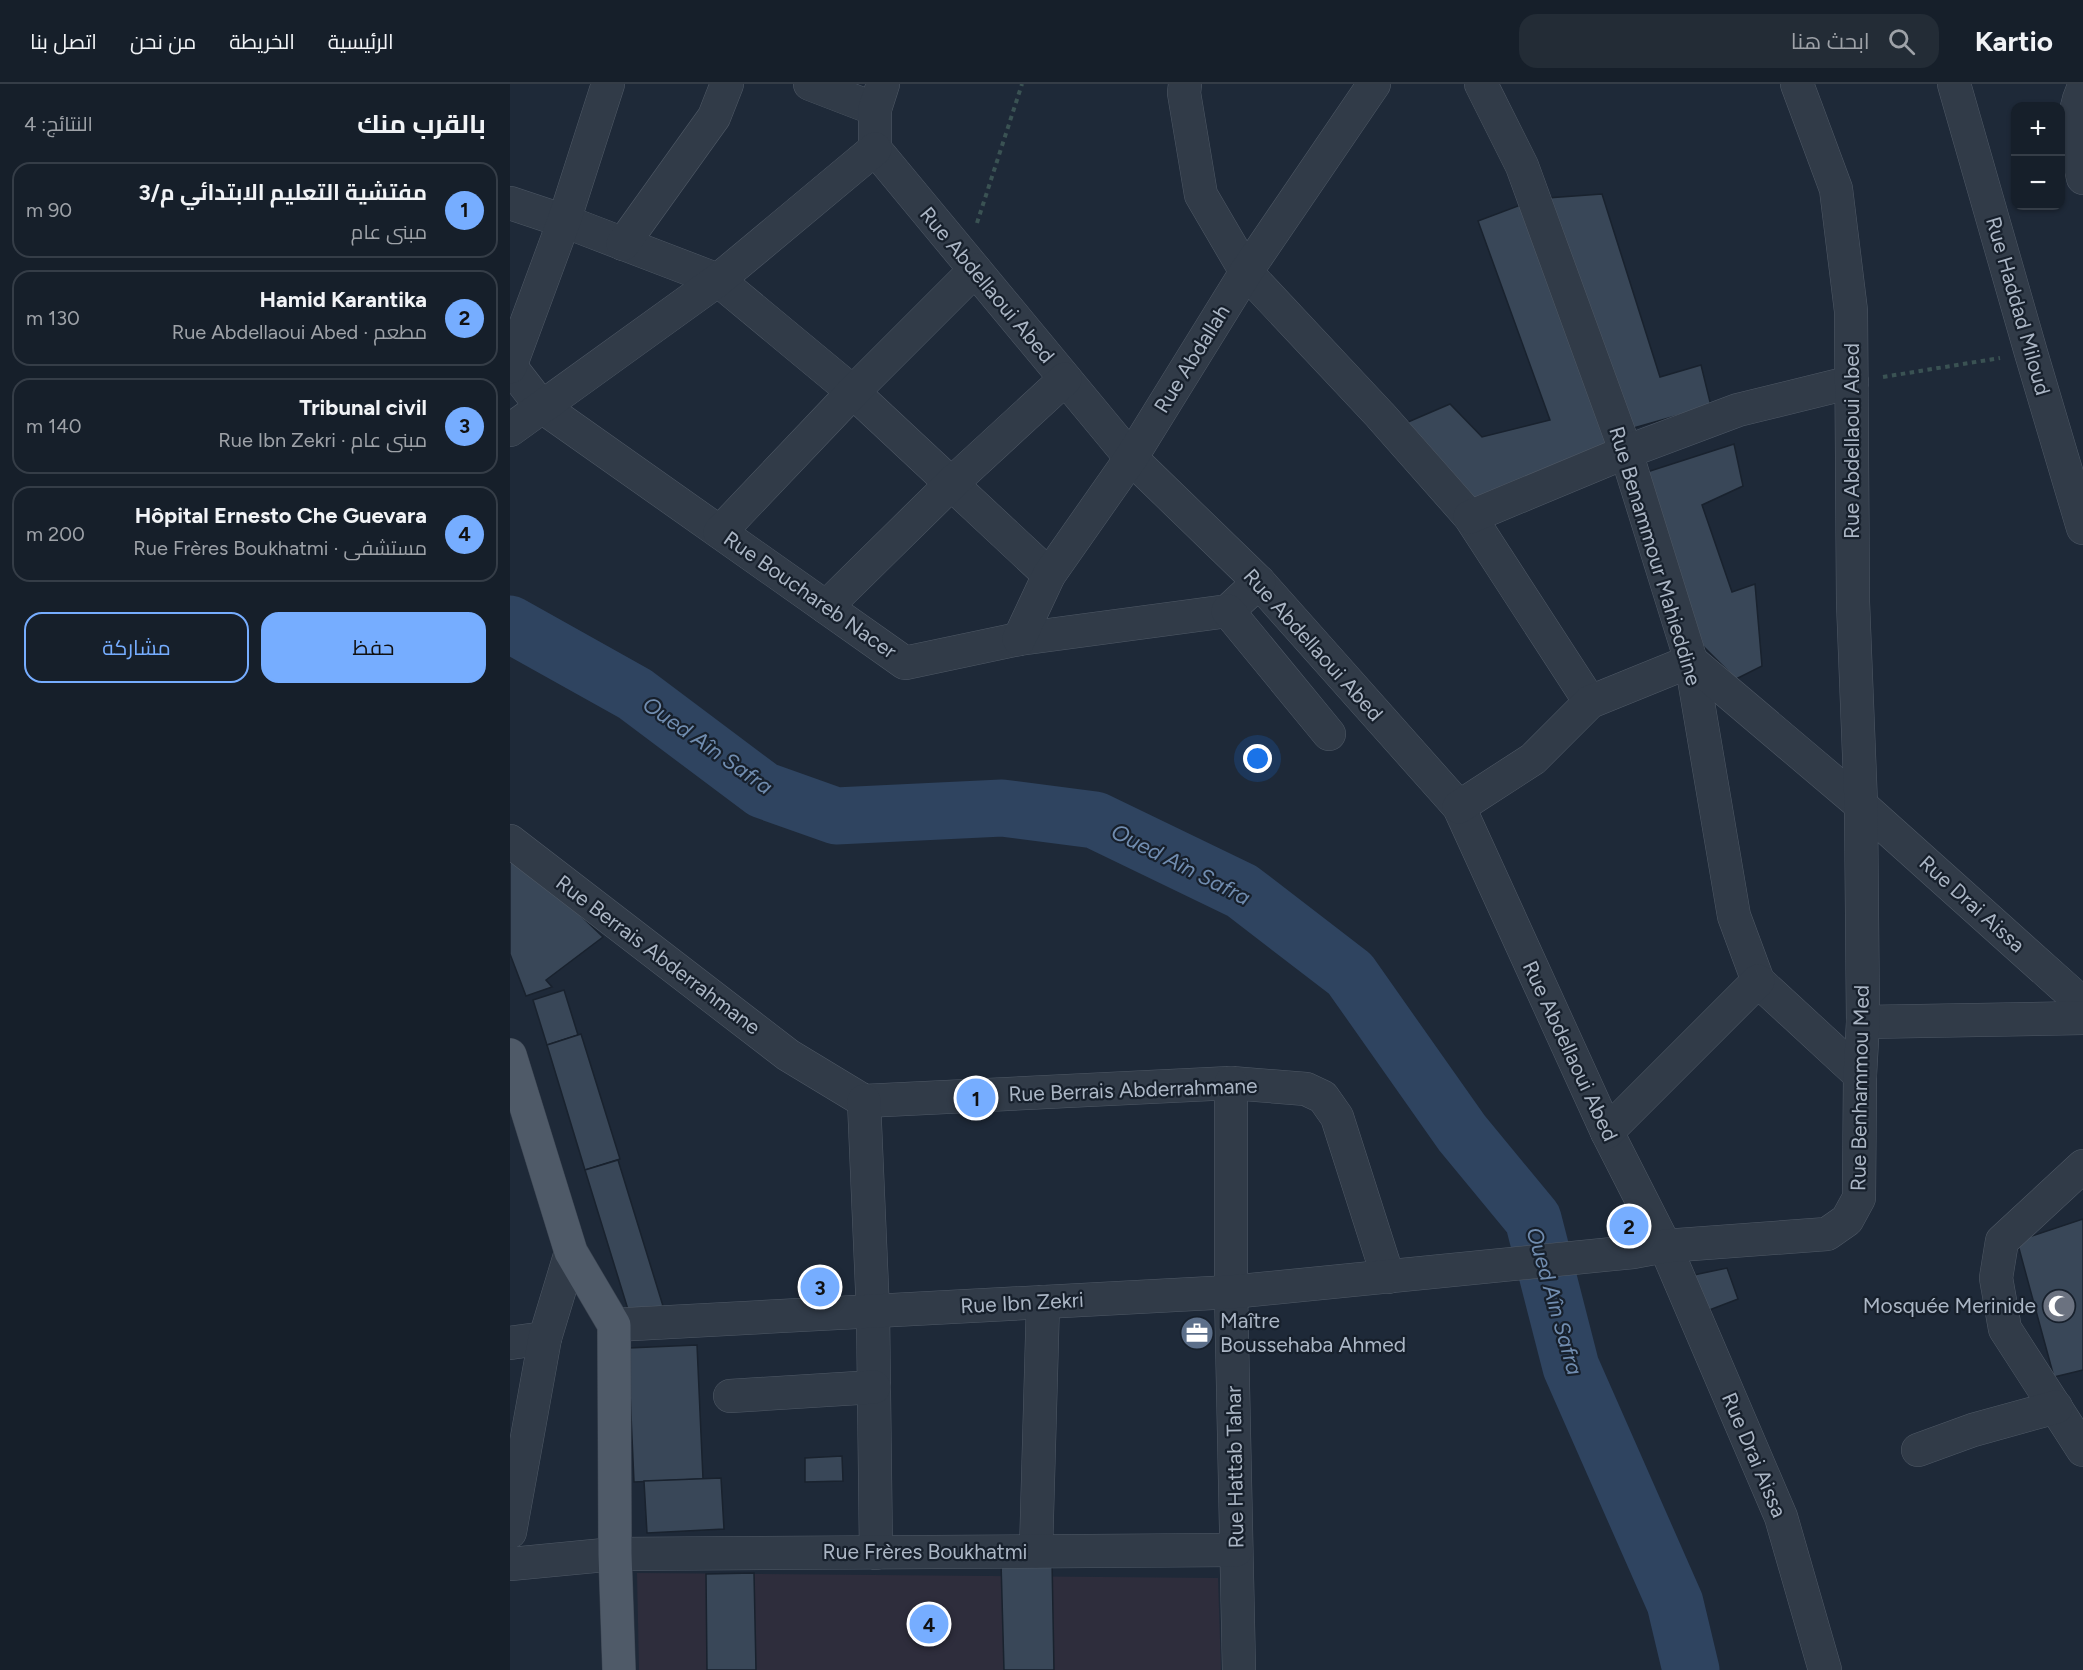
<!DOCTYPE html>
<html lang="ar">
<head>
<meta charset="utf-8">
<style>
	:root { --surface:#161f2a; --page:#232c36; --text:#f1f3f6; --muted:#9ea2a8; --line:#353d47; --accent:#76adff }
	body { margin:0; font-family:Figtree,Cairo,sans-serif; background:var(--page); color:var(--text); direction:rtl }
	.controls { position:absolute; right:18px; top:18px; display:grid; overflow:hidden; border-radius:12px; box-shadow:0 2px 4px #0004 }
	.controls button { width:54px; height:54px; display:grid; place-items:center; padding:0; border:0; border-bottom:2px solid var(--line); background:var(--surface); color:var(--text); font:30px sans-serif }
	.you { position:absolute; left:748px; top:675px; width:21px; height:21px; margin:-15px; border:4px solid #fff; border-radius:50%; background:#1a73e8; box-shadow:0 0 0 9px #1a73e833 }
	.badge { display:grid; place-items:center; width:39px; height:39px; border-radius:50%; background:var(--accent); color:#111; font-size:20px; font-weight:700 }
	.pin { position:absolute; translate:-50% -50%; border:3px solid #fff; box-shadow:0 2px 6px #0006 }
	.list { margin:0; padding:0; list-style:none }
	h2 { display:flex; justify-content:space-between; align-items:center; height:78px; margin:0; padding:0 24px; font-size:26px }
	h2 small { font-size:20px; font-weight:400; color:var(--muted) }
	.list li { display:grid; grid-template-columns:39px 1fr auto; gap:18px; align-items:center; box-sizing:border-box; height:96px; margin:0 12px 12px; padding:0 12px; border:2px solid var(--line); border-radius:18px }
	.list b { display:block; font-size:22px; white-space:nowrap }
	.list p { margin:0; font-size:20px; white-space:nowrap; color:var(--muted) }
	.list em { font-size:20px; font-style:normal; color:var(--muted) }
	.actions { display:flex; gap:12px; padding:18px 24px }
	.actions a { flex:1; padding:14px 0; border:2px solid var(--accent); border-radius:18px; text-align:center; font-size:21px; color:var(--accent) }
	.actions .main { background:var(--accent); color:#111 }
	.icon { flex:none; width:33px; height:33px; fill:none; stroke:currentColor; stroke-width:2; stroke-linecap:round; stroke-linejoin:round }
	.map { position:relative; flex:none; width:1573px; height:1586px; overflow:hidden; direction:ltr }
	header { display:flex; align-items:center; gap:36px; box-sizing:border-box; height:84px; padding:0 30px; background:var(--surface); border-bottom:2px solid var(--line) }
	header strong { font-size:28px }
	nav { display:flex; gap:33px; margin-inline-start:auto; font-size:21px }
	.search { width:420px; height:54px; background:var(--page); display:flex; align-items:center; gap:15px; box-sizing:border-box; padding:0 21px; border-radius:18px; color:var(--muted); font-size:22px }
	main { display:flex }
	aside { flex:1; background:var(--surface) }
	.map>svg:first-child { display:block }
	.medical { fill:#2e2d3c }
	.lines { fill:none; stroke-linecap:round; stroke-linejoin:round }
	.river { stroke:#2f4460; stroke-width:57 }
	.building { fill:#394758; stroke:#19222e; stroke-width:1.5 }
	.minor-casing { stroke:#4f5966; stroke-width:34 }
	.major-casing { stroke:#3b4451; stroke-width:34 }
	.path { stroke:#3a5253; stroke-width:4; stroke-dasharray:4.5 4.5; stroke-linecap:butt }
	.minor { stroke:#313b48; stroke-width:33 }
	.major { stroke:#4f5a68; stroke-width:33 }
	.labels { text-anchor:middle; stroke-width:4.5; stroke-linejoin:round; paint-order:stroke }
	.street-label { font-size:21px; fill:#abb6c5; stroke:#17202c }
	.poi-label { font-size:21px; fill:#abb6c5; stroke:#17202c; text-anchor:end }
	.water-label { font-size:22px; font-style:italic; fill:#718db0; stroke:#17202c }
</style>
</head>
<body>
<header>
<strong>Kartio</strong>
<div class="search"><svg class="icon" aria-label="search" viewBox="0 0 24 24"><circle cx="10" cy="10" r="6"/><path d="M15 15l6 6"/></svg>ابحث هنا</div>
<nav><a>الرئيسية</a><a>الخريطة</a><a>من نحن</a><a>اتصل بنا</a></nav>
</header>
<main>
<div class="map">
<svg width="1573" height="1586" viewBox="0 0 1573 1586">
	<rect width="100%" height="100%" fill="#1e2938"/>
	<polygon class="medical" points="127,1489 708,1494 711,1586 129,1586"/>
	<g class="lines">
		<polyline class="river" points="0,540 125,610 253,706 326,732 492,724 585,736 732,807 840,890 952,1049 1023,1135 1061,1283 1165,1519 1181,1586"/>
	</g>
	<g class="building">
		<polygon points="1092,110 1150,293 1191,281 1201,322 1120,345 1037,114"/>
		<polygon points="1016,119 1102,361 964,420 891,341 940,320 972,353 1040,336 968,137"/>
		<polygon points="1224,360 1233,402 1192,421 1222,508 1245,500 1252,582 1226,595 1185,554 1137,388"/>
		<polygon points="0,764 93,853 36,896 42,903 16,912 0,870"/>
		<polygon points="54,906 68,951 37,961 23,916"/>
		<polygon points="71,950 110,1075 75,1086 37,961"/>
		<polygon points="108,1076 153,1222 120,1232 75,1086"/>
		<polygon points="1122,1128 1130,1149 1115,1154 1107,1134"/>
		<polygon points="1573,1135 1573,1286 1544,1293 1507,1157"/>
		<polygon points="1217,1184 1228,1215 1189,1230 1179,1192"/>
		<polygon points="187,1261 193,1395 124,1398 118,1264"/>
		<polygon points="332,1372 333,1397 295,1398 295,1374"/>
		<polygon points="211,1394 214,1445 137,1449 134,1397"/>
		<polygon points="542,1476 544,1586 494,1586 491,1478"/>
		<polygon points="244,1489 246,1586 197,1586 196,1490"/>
	</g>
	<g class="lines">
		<defs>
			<g id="minor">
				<polyline points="300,0 365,25"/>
				<polyline points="373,0 365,25 365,65 621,374 749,498 949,723 1097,1048 1155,1162 1271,1433 1315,1586"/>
				<polyline points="675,0 674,9 691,111 736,188 870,331 960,433 1080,618"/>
				<polyline points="971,0 1012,82 1116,368 1181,577 1224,832 1248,897 1350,991"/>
				<polyline points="1444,0 1521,269 1573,444"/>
				<path d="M 1573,5 C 1559,34 1567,65 1573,94"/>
				<polyline points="0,119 54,137 208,196 343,308 539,491"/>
				<polyline points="113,160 204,33 217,0"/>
				<polyline points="0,282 31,322 395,579 509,555 718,527 749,498"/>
				<polyline points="0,283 54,137 98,0"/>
				<polyline points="0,346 208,196 365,65"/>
				<polyline points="960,433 1116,368 1228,326 1342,298"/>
				<polyline points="210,448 343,308 465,186"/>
				<polyline points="316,523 441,400 555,295"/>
				<polyline points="718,527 819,650"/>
				<polyline points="509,555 539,491 621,374 736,188 864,0"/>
				<polyline points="949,723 1023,675 1080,618 1181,577 1351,721 1573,920"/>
				<polyline points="0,757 278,971 354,1017 721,999 796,1005 813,1013 827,1033 878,1193"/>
				<polyline points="1353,938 1573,934"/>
				<polyline points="721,999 721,1208 729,1586"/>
				<polyline points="354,1017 363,1228 366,1469"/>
				<polyline points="1097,1048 1248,897"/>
				<polyline points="1573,1082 1492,1157 1486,1194 1495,1245 1573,1366"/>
				<polyline points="104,1241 721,1208 1123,1168 1155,1162 1317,1150 1337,1136 1349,1114 1350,991 1353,938 1351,721 1343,518 1341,227 1326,105 1287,0"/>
				<polyline points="0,1259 35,1254"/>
				<polyline points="220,1312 364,1303"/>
				<polyline points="1408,1366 1463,1346 1546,1323"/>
				<polyline points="0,1448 35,1254 61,1168"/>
				<polyline points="526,1467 533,1218"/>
				<polyline points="0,1480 105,1470 726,1466"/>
			</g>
			<polyline id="major" points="0,971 61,1168 104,1241 105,1470 109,1586"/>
		</defs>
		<use href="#minor" class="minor-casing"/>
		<use href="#major" class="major-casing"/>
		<g class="path">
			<polyline points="467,139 512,0"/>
			<polyline points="1373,293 1490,274"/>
		</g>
		<use href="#minor" class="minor"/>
		<use href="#major" class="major"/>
	</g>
	<defs>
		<symbol id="mosque-disc" viewBox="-11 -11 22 22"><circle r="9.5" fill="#6b7280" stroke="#17202c"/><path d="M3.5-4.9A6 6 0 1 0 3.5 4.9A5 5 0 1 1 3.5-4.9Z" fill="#fff"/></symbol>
		<symbol id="office-disc" viewBox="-11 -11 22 22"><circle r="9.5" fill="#5c6f8a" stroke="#17202c"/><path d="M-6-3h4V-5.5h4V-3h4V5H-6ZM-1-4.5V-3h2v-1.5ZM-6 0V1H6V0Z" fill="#fff"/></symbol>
	</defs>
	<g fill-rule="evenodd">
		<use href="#mosque-disc" x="1530" y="1203" width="38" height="38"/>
		<use href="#office-disc" x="668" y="1230" width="38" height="38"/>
	</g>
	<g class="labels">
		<g class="street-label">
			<text transform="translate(477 201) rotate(50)" y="7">Rue Abdellaoui Abed</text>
			<text transform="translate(1508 222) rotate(74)" y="7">Rue Haddad Miloud</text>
			<text transform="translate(682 275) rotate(-58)" y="7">Rue Abdallah</text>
			<text transform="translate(1342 357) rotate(-90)" y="7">Rue Abdellaoui Abed</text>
			<text transform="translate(1145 472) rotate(73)" y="7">Rue Benammour Mahieddine</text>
			<text transform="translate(300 511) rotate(35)" y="7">Rue Bouchareb Nacer</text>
			<text transform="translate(803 561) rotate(48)" y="7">Rue Abdellaoui Abed</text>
			<text transform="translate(1462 820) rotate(42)" y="7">Rue Drai Aissa</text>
			<text transform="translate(148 871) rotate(37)" y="7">Rue Berrais Abderrahmane</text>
			<text transform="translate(1060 967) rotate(65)" y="7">Rue Abdellaoui Abed</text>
			<text transform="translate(1350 1004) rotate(-89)" y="7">Rue Benhammou Med</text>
			<text transform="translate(623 1006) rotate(-2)" y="7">Rue Berrais Abderrahmane</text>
			<text transform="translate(512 1219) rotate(-3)" y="7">Rue Ibn Zekri</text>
			<text transform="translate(1244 1371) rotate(67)" y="7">Rue Drai Aissa</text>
			<text transform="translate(725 1383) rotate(-91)" y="7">Rue Hattab Tahar</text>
			<text x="415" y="1475">Rue Frères Boukhatmi</text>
		</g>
		<g class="poi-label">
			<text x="1526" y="1229">Mosquée Merinide</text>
			<text x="710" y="1244" text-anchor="start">Maître<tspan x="710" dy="24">Boussehaba Ahmed</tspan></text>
		</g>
		<g class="water-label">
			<text transform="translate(198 661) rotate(35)" y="8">Oued Aîn Safra</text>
			<text transform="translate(671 780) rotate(27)" y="8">Oued Aîn Safra</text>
			<text transform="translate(1045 1217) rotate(74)" y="8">Oued Aîn Safra</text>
		</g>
	</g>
</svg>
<div class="controls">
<button>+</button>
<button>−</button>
</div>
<div class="you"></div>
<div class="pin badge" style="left:466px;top:1014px">1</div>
<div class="pin badge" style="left:1119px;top:1142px">2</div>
<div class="pin badge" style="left:310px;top:1203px">3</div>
<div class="pin badge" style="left:419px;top:1540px">4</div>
</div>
<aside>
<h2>بالقرب منك<small>النتائج: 4</small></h2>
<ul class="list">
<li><span class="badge">1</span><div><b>مفتشية التعليم الابتدائي م/3</b><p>مبنى عام</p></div><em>90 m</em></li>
<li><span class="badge">2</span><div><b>Hamid Karantika</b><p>مطعم · Rue Abdellaoui Abed</p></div><em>130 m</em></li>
<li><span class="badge">3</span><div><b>Tribunal civil</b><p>مبنى عام · Rue Ibn Zekri</p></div><em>140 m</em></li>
<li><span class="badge">4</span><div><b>Hôpital Ernesto Che Guevara</b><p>مستشفى · Rue Frères Boukhatmi</p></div><em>200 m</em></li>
</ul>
<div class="actions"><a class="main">حفظ</a><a>مشاركة</a></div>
</aside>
</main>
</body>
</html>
